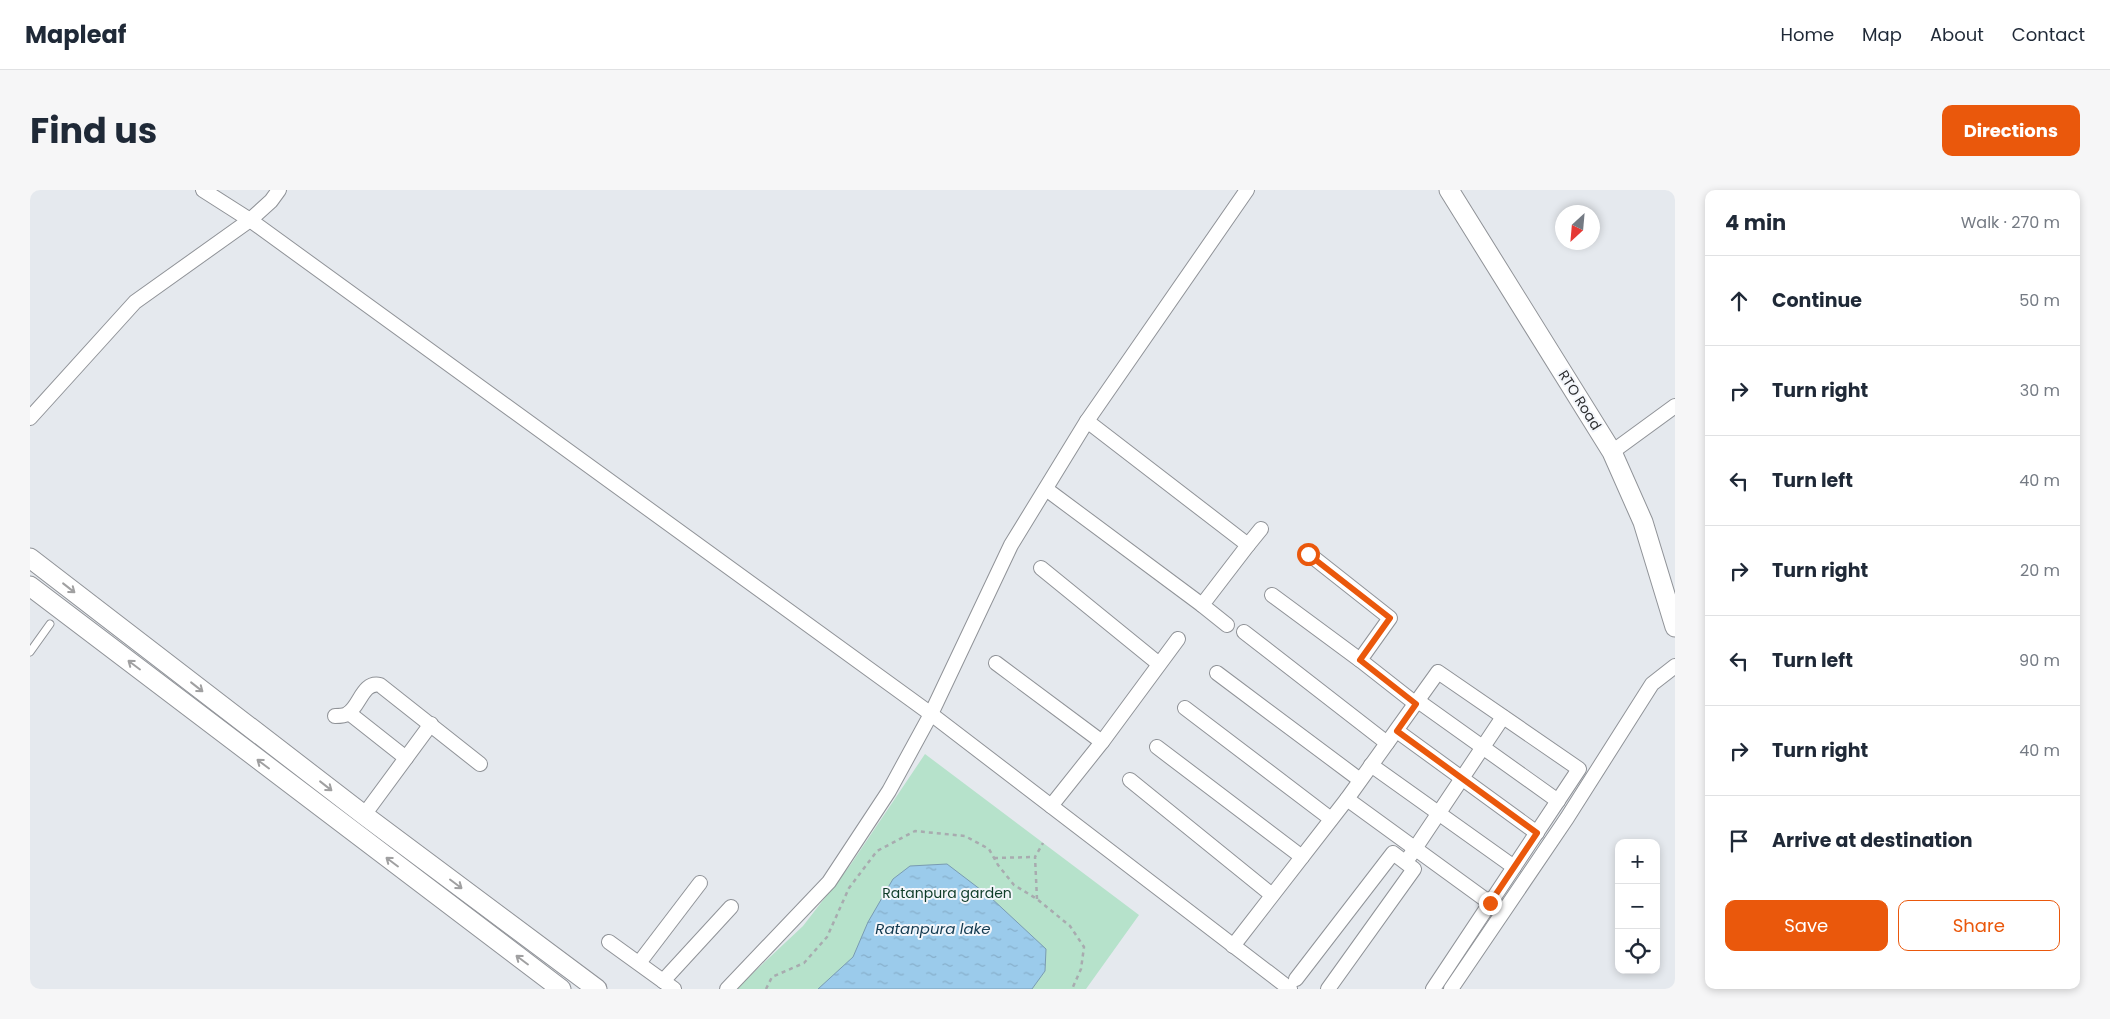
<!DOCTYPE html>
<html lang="en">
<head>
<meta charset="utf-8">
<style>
	:root { --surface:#fff; --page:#f6f6f7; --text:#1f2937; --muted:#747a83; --line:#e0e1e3; --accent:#ea580c }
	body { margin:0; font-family:Poppins,sans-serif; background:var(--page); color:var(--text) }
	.controls { position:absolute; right:15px; bottom:15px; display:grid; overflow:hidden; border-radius:10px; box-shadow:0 2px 8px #0003 }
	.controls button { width:45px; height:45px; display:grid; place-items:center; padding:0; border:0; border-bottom:1px solid var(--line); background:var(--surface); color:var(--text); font:25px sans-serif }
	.compass { position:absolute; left:1525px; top:15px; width:45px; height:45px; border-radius:50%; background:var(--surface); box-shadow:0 2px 8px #0003; rotate:206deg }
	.stop { position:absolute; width:15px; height:15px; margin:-11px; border:4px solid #ea580c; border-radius:50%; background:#fff }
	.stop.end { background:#ea580c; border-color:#fff; box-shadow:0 1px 5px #0008 }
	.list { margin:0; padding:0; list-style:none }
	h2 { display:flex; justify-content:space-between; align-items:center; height:65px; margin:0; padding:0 20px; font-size:21px }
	h2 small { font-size:16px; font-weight:400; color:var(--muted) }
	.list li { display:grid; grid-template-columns:32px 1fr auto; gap:15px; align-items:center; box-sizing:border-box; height:90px; padding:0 20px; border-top:1px solid var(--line) }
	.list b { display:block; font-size:19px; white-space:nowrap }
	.list em { font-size:16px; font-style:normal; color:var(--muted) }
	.actions { display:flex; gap:10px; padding:15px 20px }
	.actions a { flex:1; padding:11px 0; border:1px solid var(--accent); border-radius:10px; text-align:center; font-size:18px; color:var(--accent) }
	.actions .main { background:var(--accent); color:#fff }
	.icon { flex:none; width:28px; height:28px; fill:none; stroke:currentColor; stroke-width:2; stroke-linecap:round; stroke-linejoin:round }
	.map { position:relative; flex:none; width:1645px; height:799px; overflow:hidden; border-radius:10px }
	header { display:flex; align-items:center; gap:30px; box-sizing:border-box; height:70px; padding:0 25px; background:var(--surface); border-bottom:1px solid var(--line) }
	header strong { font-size:24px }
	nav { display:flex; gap:28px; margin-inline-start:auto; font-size:18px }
	.intro { display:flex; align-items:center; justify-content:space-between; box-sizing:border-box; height:120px; padding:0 30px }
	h1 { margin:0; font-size:35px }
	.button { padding:12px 22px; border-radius:10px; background:var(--accent); color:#fff; font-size:18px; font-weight:700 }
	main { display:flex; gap:30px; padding:0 30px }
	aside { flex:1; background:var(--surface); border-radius:10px; box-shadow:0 2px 8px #0003 }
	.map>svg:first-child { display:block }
	.park { fill:#b6e2cb }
	.water { fill:url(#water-ripples); stroke:#799bb2 }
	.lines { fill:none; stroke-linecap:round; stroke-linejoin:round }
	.lane-casing { stroke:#909398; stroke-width:9 }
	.street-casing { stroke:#909398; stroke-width:16 }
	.secondary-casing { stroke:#909398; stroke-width:21 }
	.path { stroke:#a8abaf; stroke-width:2.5; stroke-dasharray:4 4; stroke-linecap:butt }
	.lane { stroke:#fff; stroke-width:7 }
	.street { stroke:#fff; stroke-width:14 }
	.secondary { stroke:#fff; stroke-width:19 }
	.oneway { stroke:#a0a0a1 }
	.route { stroke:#ea580c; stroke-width:6 }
	.labels { text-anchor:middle; stroke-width:4; stroke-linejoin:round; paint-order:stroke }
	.street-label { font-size:14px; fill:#2b2c2e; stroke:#f3f6fb }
	.park-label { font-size:14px; fill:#0f3c29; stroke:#f3f6fb }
	.water-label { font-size:15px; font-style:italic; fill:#133a50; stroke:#f3f6fb }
</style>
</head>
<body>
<header>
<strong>Mapleaf</strong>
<nav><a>Home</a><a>Map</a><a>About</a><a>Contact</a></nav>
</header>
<div class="intro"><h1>Find us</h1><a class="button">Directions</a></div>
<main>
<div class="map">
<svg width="1645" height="799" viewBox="0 0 1645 799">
	<defs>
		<pattern id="water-ripples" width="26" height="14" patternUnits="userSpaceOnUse" patternTransform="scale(1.25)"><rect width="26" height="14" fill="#9bcbeb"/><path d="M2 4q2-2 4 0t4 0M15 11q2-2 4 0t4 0" fill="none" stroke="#86aeca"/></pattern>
	</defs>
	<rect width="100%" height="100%" fill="#e5e9ee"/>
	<polygon class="park" points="895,564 1109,725 1056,799 706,799 773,736 821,674"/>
	<polygon class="water" points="917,674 959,706 1016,759 1015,781 1002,799 788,799 823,767 838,732 863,689 880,676"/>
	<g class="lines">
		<defs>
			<polyline id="lane" points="0,462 20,434"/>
			<g id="street">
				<polyline points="173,0 220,30 901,524 1260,799"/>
				<polyline points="0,228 105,112 220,30 241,11 249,0"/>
				<polyline points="1057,231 1218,355 1231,339"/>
				<polyline points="1582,262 1645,216"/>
				<polyline points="1016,299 1172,415"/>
				<polyline points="1279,364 1360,428 1330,470 1386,514"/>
				<polyline points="1011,378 1129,474"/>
				<polyline points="1242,405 1330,470"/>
				<polyline points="1197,435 1172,415 1218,355"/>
				<polyline points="1214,442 1357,553"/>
				<polyline points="966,473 1072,552 1148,449"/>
				<polyline points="1187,483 1330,590"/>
				<polyline points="1388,511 1528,611"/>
				<polyline points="1155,518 1301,629"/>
				<polyline points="319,523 376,568"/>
				<path d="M 305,526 C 308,526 314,526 317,524 C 330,517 332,491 350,495 L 450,574"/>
				<polyline points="1367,541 1507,643"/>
				<polyline points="1127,557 1272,667"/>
				<polyline points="1341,575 1484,677"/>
				<polyline points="1100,590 1242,705"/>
				<polyline points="1317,609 1460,713"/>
				<polyline points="1021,616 1072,552"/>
				<polyline points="334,625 401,534"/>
				<polyline points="1380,666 1473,527"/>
				<polyline points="579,752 644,799"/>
				<polyline points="1203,756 1317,609 1408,482 1549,579 1403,799"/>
				<polyline points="609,773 670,693"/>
				<polyline points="1266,789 1363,663 1384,679 1298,799"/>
				<polyline points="633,791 701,717"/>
				<polyline points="697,799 799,692 859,601 901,524 981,355 1057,231 1217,0"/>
				<polyline points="1421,799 1537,628 1622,494 1645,476"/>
			</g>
			<g id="secondary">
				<polyline points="1419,0 1582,262 1613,332 1645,437"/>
				<polyline points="0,368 334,625 567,799"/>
				<polyline points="0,396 531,799"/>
			</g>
		</defs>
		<use href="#lane" class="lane-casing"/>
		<use href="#street" class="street-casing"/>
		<use href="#secondary" class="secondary-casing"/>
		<g class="path">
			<polyline points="964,668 1005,667"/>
			<polyline points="1007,709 1005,667 1013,653"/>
			<polyline points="736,799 742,787 774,773 797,747 819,698 847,661 885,641 935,646 959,659 968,675 984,695 1007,709 1040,736 1054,757 1051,779 1042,799"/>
		</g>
		<use href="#lane" class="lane"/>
		<use href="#street" class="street"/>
		<use href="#secondary" class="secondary"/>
	</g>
	<defs><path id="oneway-shaft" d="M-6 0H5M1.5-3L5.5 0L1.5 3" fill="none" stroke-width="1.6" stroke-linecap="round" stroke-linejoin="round" transform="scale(1.25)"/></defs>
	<g class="oneway">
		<use href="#oneway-shaft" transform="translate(39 398) rotate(38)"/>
		<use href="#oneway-shaft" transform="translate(104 475) rotate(-143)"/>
		<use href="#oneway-shaft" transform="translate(167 497) rotate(38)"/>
		<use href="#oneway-shaft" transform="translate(233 574) rotate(-143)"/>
		<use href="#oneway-shaft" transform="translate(296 596) rotate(38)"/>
		<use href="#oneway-shaft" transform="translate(362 672) rotate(-143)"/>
		<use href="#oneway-shaft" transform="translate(426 694) rotate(37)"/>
		<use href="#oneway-shaft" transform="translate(492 770) rotate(-143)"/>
	</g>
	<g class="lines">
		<polyline class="route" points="1278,364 1360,428 1330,470 1386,514 1367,541 1507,643 1460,713"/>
	</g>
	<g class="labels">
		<g class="street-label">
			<text transform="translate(1550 210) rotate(58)" y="5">RTO Road</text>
		</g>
		<g class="park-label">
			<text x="917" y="708">Ratanpura garden</text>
		</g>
		<g class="water-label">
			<text x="903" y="744">Ratanpura lake</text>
		</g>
	</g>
</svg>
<div class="controls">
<button>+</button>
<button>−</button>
<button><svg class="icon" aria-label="locate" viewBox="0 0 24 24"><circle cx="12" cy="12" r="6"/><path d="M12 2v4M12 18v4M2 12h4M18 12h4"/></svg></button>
</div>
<svg class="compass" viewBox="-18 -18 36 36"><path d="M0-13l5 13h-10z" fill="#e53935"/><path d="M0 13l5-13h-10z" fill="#747a83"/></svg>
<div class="stop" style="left:1278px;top:364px"></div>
<div class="stop end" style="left:1460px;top:713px"></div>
</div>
<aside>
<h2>4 min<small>Walk · 270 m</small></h2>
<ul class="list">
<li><svg class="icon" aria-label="ahead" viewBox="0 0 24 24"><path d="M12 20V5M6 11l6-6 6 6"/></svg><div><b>Continue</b></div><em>50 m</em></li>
<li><svg class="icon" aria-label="right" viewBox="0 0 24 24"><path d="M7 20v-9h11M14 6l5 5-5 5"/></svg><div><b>Turn right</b></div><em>30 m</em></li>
<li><svg class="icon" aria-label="left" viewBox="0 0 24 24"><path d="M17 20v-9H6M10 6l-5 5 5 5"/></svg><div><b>Turn left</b></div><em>40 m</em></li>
<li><svg class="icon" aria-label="right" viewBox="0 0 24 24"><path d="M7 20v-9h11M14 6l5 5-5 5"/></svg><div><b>Turn right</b></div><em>20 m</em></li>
<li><svg class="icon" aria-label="left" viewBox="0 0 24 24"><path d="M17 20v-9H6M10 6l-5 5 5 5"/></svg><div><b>Turn left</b></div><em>90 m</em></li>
<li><svg class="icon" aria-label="right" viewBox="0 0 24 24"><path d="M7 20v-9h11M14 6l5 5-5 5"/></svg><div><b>Turn right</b></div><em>40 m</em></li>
<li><svg class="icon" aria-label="arrive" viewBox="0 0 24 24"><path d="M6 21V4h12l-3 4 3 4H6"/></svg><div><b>Arrive at destination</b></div></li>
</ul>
<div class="actions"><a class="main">Save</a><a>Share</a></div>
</aside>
</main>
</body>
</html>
